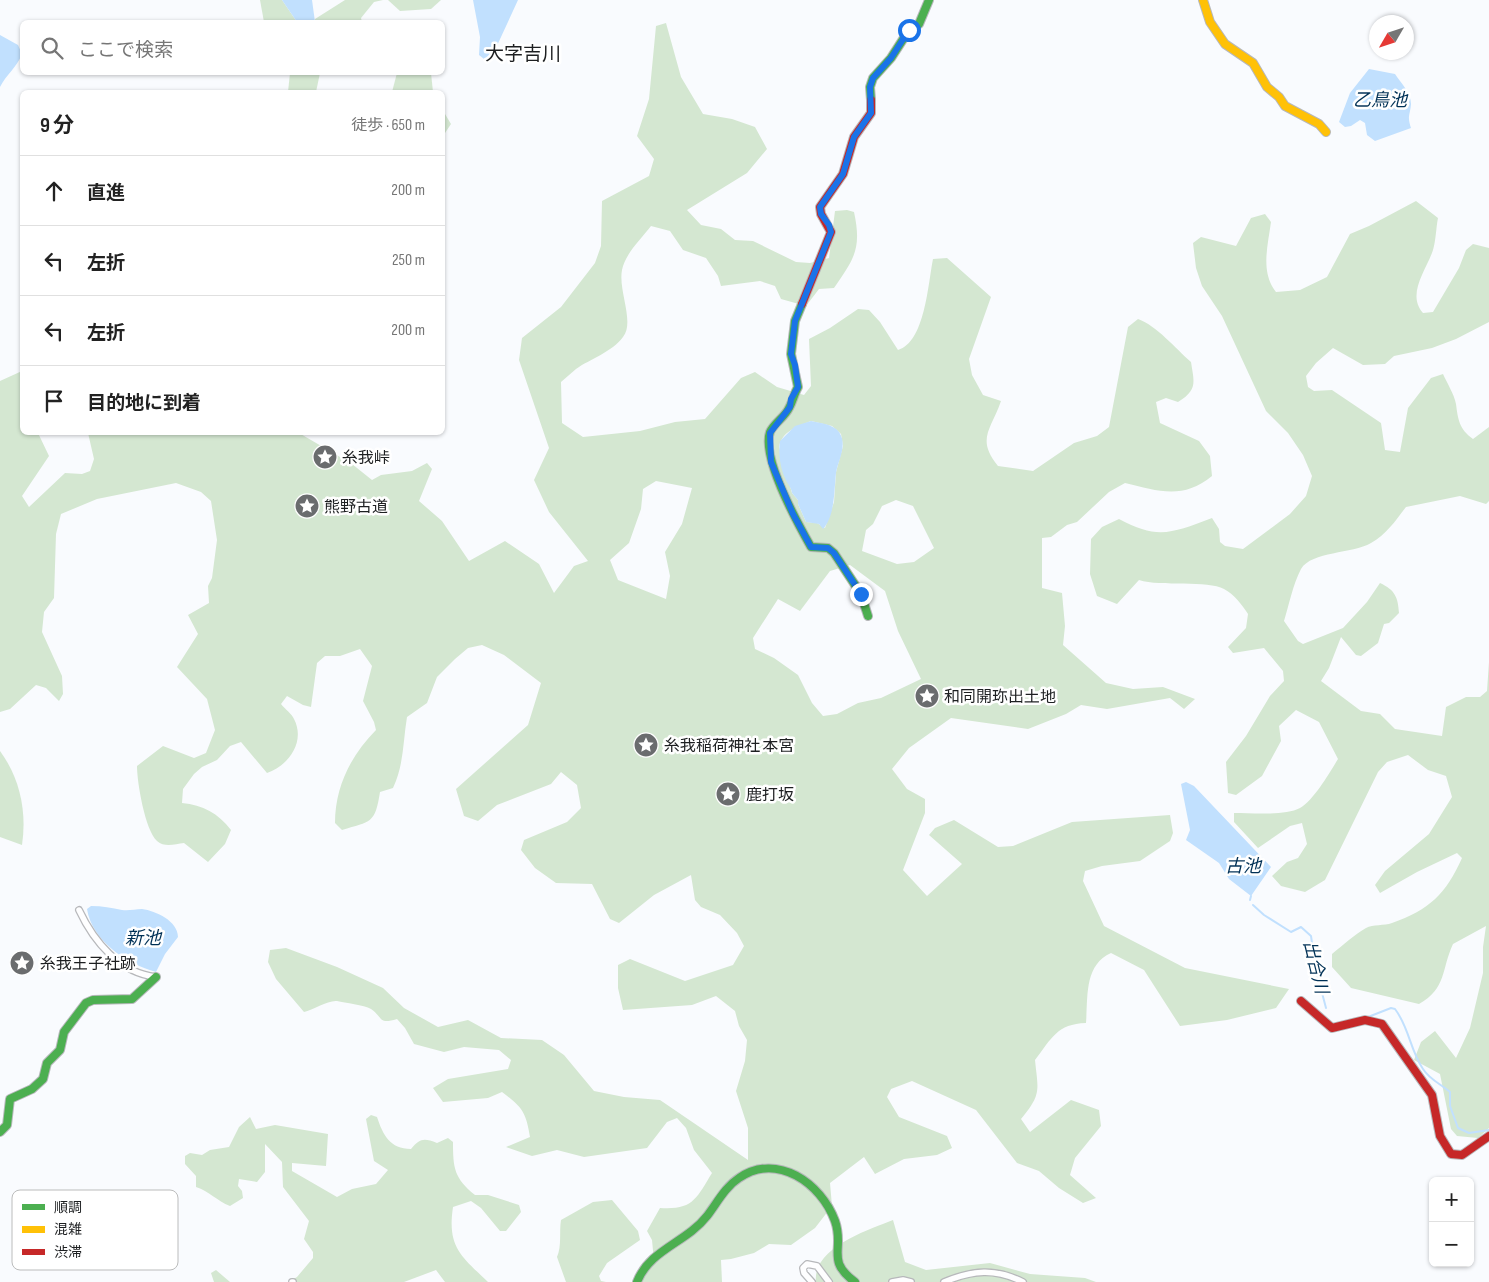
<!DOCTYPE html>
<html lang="ja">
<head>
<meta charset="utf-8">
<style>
	:root { --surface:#fff; --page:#f2f2f2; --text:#222; --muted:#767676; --line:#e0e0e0 }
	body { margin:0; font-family:"Sofia Sans Condensed","Noto Sans JP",sans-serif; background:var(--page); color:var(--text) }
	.controls { position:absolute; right:15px; bottom:15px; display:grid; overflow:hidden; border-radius:8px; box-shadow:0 1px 4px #0004 }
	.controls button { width:45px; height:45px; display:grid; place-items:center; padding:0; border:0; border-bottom:1px solid var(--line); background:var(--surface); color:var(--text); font:25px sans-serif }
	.compass { position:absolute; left:1369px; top:15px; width:45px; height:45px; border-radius:50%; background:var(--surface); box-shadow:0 1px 4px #0004; rotate:231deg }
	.stop { position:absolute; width:15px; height:15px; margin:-11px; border:4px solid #1a73e8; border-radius:50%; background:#fff }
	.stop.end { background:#1a73e8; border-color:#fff; box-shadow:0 1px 5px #0008 }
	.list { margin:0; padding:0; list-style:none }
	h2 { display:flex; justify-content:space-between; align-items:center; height:65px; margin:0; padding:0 20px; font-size:21px }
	h2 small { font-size:16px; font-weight:400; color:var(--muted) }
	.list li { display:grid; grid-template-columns:32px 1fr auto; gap:15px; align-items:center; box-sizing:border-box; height:70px; padding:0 20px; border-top:1px solid var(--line) }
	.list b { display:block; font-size:19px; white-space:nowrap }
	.list em { font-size:16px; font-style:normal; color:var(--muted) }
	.icon { flex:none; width:28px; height:28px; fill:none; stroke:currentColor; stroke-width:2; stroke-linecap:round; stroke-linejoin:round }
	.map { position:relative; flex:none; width:1489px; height:1282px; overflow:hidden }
	.search { position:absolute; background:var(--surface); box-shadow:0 1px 4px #0004; left:20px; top:20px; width:425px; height:55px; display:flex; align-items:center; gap:12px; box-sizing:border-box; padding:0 18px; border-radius:8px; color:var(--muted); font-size:19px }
	.panel { position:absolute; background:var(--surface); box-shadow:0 1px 4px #0004; left:20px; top:90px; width:425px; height:345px; border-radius:8px }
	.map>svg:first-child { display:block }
	.green { fill:#d4e7d1; fill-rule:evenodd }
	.water { fill:#c1e0fe }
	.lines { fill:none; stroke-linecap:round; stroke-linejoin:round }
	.stream { stroke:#c1e0fe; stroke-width:2 }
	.street-casing { stroke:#b7b8bb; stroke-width:8 }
	.fast-casing { stroke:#b7b8bb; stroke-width:10 }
	.slow-casing { stroke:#b7b8bb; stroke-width:10 }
	.jam-casing { stroke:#b7b8bb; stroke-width:10 }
	.street { stroke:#fefeff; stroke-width:5.5 }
	.fast { stroke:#4caf50; stroke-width:8 }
	.slow { stroke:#ffc107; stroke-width:8 }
	.jam { stroke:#c62828; stroke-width:8 }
	.route { stroke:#1a73e8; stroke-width:6 }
	.labels { text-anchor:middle; stroke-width:5; stroke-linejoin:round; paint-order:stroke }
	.poi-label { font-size:16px; fill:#1d1f21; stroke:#fff; text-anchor:start }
	.water-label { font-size:18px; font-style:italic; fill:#003156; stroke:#fff }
	.quarter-label { font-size:19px; fill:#1d1f21; stroke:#fff }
	.key { fill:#fff; stroke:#bbbcbc; stroke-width:1 }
	.key-label { font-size:14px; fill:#1d1f21 }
</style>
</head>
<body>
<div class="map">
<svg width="1489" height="1282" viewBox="0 0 1489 1282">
	<rect width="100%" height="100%" fill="#f9fbfe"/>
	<g class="green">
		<polygon points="260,0 282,0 297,22 264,22"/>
		<polygon points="345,0 383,0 374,2 361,18 362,22 315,22 315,19"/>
		<polygon points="388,0 441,0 431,9 400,11"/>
		<path d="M 666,23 L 681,77 L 703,114 L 732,119 L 755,127 L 767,149 L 747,173 L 687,210 L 701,225 L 721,229 L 735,240 L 753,241 L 796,262 L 810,263 L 829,258 L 835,211 L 847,210 L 854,212 C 862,249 854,259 834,288 L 819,289 L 806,306 L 781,299 L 775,286 L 760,281 L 721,286 L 718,276 L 706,258 L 683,250 L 670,231 L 651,226 C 641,239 625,254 622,270 C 618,291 635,322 623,337 C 612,352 590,359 576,369 C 571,373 566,378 561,382 L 562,423 L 583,437 L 640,431 L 675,422 L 705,419 L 741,378 L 755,372 L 777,387 L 804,395 L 811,386 L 809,339 L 830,328 L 858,309 L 869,310 L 880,322 L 898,350 C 925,342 928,284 933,259 L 947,258 L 991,297 L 969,359 L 972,375 L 983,395 L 1001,401 C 991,430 976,439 998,466 L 1033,471 L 1074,443 L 1097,436 L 1109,427 L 1128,327 L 1138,319 C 1157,326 1175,348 1191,362 C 1194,382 1198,390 1178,402 L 1166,398 L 1156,402 L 1160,423 L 1199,441 L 1210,456 L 1212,476 C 1183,500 1158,491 1125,483 L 1109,492 L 1077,522 L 1067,525 L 1051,537 L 1042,538 L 1042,588 L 1062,593 L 1065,626 L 1063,645 L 1106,683 L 1133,689 L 1163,687 L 1195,699 L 1184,709 L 1170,698 L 1107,709 L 1081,705 L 1066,714 L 1028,729 L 951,718 L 909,748 L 892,769 L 907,789 L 925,799 L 925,813 L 903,870 L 927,896 L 962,864 L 929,835 L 935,828 L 954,820 L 998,847 L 1013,846 L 1072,822 L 1170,815 L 1173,833 L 1170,841 L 1140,861 L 1102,866 L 1085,871 L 1083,881 L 1104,926 L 1185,968 L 1289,989 L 1276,1008 L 1227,1020 L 1180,1026 L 1144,970 L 1111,953 C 1084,965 1088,997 1086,1023 C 1057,1024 1052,1038 1035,1060 C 1038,1090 1042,1094 1021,1119 L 1030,1132 L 1071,1100 L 1099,1110 L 1101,1126 L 1075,1158 L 1070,1175 L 1096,1198 L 1083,1203 L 1059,1188 L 1039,1171 L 1017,1163 L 976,1110 L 912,1081 L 891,1089 L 887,1097 L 899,1117 L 947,1136 L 952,1148 L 937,1155 L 904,1159 L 875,1174 L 864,1157 L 830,1183 L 832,1206 L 815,1228 L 791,1245 L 769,1244 L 754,1253 L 731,1259 L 721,1260 L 722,1282 L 634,1282 L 654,1261 L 652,1240 L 647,1231 L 660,1208 C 693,1210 696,1199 712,1173 L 694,1150 L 686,1128 L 677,1118 L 667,1122 L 647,1148 L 584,1157 L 557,1150 L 532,1156 L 506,1147 L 530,1137 C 526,1112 522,1107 502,1092 L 488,1098 L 443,1102 L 433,1088 L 448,1079 L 508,1069 L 511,1060 L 499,1050 L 464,1047 L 444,1052 L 414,1044 L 405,1028 L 397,1019 C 378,1025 383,1017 371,1009 C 364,1005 345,1003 337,1001 C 328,1000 313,1010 304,1012 L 276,979 L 268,962 L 270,950 L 286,948 L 337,967 L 383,988 L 404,1008 L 438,1027 L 468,1020 L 501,1038 L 542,1040 L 564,1055 L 594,1091 L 624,1097 L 660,1100 L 748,1160 L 748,1128 L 736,1091 L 745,1061 L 747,1040 L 739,1026 L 735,1011 L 716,996 L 692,1005 L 623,1010 L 618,988 L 618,965 L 630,959 L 685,981 L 733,965 L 744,946 L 737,933 L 720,915 L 701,907 L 695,900 L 691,875 L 654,895 L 619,923 L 610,919 L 592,884 L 556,883 L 535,868 L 521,850 L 524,840 L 567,822 L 581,808 L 577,785 L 561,772 L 551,784 L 497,805 L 478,821 L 464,816 L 456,789 L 528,725 L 541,683 L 504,655 L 482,645 L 468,648 L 455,659 L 437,677 L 427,703 L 407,717 C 403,741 404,765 393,788 L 380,792 C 375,824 371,821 342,830 L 335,823 C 335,787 351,755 376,730 L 374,722 L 363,701 L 372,666 L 360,649 L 340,656 L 325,656 L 317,663 L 311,707 L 303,705 L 287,696 L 281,704 C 285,709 292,714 294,719 C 306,742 288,766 267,773 L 241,742 L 230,746 L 217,760 L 202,767 L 194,774 L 183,789 L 182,803 C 203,805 218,813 231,830 L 225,844 L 208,862 L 184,843 C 175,844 165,848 157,841 C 145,830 137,782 137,766 L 163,746 L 194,758 L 206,753 L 215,730 L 207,699 L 177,667 L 198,634 L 188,615 L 209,603 L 208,586 L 212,578 L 217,540 L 211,501 L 201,492 L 176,483 L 97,499 L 61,514 L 56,534 L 54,598 L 44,612 L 42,632 L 62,676 L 63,694 L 59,701 L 46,688 L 36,685 L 10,709 L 0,712 L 0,381 L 22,371 L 22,432 L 38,433 L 49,456 L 22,496 L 29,507 L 65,473 L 82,474 L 90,471 L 94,459 L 88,433 L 299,433 L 352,464 L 372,480 L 381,475 L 412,471 L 427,463 L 432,469 L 419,501 L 442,521 L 469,561 L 505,541 L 539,564 L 554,593 L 574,566 L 588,561 L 549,512 L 534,480 L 549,448 L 519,360 L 522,338 L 561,307 L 595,263 L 601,246 L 602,201 L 649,176 L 654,159 L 637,136 L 649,99 L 656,26 ZM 811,421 L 832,426 L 841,434 L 843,446 L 836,472 L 834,502 L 825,528 L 817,523 L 806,522 L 798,504 L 798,500 L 792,493 L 779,447 C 782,431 797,427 811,421 ZM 656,481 L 692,488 L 682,524 L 665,552 L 670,576 L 666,599 L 618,580 L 610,560 L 629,543 L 641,509 L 643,489 ZM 896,500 L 913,506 L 934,548 L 914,562 L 897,564 L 862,551 L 866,530 L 873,524 L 882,506 ZM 850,565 L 885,591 L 898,631 L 921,679 L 881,698 L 858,703 L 837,714 L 823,716 L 812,703 L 798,675 L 774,658 L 755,649 L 753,638 L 778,599 L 800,611 L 830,571 Z"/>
		<polygon points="290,73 320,73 316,92 288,92"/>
		<polygon points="397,73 431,73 433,92 392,92"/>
		<polygon points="442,109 451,124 443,136 442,136"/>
		<path d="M 1416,201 L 1438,218 C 1436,228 1436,240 1433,250 C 1427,269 1406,294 1423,313 L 1433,312 L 1459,268 L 1466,250 L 1473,244 L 1489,248 L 1489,322 L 1456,339 L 1432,348 L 1394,356 L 1385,364 L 1363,365 L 1333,348 L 1316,363 L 1306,376 L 1308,387 L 1314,391 L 1332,390 L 1381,423 L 1385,450 L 1400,452 L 1408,408 L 1431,378 L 1443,374 C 1447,383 1454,394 1456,404 C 1458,419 1459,429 1473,439 L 1489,427 L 1489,501 L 1486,504 L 1460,496 L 1406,507 C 1396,520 1386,535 1371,543 C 1352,554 1312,551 1301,569 C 1293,584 1289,605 1284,621 L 1298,641 L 1303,644 L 1343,628 L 1367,602 L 1380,583 C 1395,590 1398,597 1399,613 L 1389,623 L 1384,624 L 1378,643 L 1361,656 L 1356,655 L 1341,637 L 1329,668 L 1321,681 L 1361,711 L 1380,714 L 1395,729 L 1442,736 L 1446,707 L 1466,697 L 1480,697 L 1487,691 L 1489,662 L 1489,1128 L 1478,1138 L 1457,1136 L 1451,1129 L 1440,1074 L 1414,1060 L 1421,1042 L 1435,1031 L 1456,1058 L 1470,1028 L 1483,973 L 1483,947 L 1486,926 L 1453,944 C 1441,970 1447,988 1419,1004 L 1351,988 L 1332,967 L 1332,954 C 1343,945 1354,935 1366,928 C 1373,924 1384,926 1392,923 C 1429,910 1446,894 1462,858 L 1457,853 L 1417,872 L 1380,893 L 1375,885 L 1385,871 L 1429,834 L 1452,797 L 1446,776 L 1428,770 L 1408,755 L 1387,762 L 1378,772 L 1325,880 L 1305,892 L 1281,886 L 1272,876 L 1287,862 L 1298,858 L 1307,844 L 1302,823 L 1290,826 L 1258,848 L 1234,822 L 1234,813 C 1252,813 1285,816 1300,808 C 1314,800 1330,772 1338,759 L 1319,722 L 1296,710 L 1279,726 L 1281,741 L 1262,776 L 1236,795 L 1228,793 L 1226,762 L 1246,736 L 1270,696 L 1284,681 L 1283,671 L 1264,648 L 1233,653 L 1228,647 L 1246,628 L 1248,614 C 1242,605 1234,594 1224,589 C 1208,580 1161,587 1139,580 L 1117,604 L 1097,596 L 1090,574 L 1091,539 L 1102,527 L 1119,519 C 1158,540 1172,533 1212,518 L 1219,529 L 1220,542 L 1225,546 L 1243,549 L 1290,514 L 1306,496 L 1312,476 L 1303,455 L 1288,433 L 1266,411 L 1222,316 L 1202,286 L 1196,268 L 1193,243 L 1201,237 L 1236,246 L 1251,218 L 1265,214 L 1271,222 C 1268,245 1260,272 1276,292 L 1300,290 L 1327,277 L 1350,234 L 1369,226 Z"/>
		<path d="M 0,751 C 20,778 27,812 22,845 L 0,837 Z"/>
		<path d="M 371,1115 L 377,1117 C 383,1135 390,1149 411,1149 C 420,1138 424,1138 437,1143 L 448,1138 L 453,1142 C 453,1168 454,1178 475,1195 L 488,1195 L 519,1205 L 521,1212 L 506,1231 L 500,1231 L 481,1208 L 471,1201 L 453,1207 C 447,1247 461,1256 488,1282 L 445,1282 L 436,1270 L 404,1282 L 288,1282 L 297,1277 L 313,1258 L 313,1252 L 304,1239 L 309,1221 L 283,1187 L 282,1162 L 265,1144 L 265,1172 L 257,1182 L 239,1179 L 238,1186 L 242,1191 L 243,1198 L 230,1206 C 217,1201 209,1191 196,1187 L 196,1176 L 185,1164 L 185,1156 L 190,1153 L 202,1155 L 210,1150 L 229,1147 L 239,1127 L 250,1117 L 256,1129 L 275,1125 L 328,1134 L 326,1166 L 292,1163 L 292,1171 L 337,1197 L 352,1189 L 376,1184 L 388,1170 L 374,1161 L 366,1119 Z"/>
		<path d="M 612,1200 L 638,1231 L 640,1240 L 607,1263 L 599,1276 L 601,1281 L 606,1282 L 566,1282 L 557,1257 C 562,1246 559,1232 561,1220 L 593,1202 Z"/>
		<path d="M 893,1220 L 905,1262 L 926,1270 L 990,1263 L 1030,1274 L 1085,1278 L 1096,1282 L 816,1282 C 812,1248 868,1230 893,1220 Z"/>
		<polygon points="216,1270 230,1282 214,1282 211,1273"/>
	</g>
	<g class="water">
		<polygon points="282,0 312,0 315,22 297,22"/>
		<polygon points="473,0 518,0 489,63 479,55 480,37"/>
		<path d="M 0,35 L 18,45 L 22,54 C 17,67 6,75 0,87 Z"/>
		<path d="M 1369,69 L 1395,74 C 1401,83 1411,93 1411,104 C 1410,116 1407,115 1411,128 L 1375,141 L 1367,135 L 1365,123 L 1360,120 L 1351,126 L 1345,127 L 1339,122 L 1350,93 Z"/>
		<path d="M 811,421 C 820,423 833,424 839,432 C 848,445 838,460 836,473 C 834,491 835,516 823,529 L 819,524 L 806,522 L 798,504 L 798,500 L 792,493 C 791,486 787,484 785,478 C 780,467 778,452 780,441 L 795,426 Z"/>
		<polygon points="1186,782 1194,786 1271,867 1251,896 1229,879 1219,863 1186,840 1190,830 1181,784"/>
		<path d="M 91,906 C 102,906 112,908 122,910 C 129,911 135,909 142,909 C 156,911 178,921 178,937 L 165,954 L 156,972 C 127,964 92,941 87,909 Z"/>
	</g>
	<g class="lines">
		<g class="stream">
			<polyline points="1250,900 1251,896"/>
			<polyline points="1253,905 1264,915 1291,932 1301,927 1311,936 1316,970 1326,1008"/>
			<path d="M 1368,1017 L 1391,1008 L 1395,1009 C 1409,1027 1410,1050 1423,1069 C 1430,1080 1441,1084 1450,1092 L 1450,1106 L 1458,1128 L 1469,1133 L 1489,1130"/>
		</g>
		<defs>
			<g id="street">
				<path d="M 79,910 C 94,942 120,973 156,977"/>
				<polyline points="292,1282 293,1282"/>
				<polyline points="812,1282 804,1273 803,1268 807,1264 817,1266 829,1282"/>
				<polyline points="892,1282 903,1280 911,1282"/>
				<path d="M 944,1282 C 973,1270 995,1268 1023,1282"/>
			</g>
			<g id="fast">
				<polyline points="871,100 870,87 873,78 891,58 909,30 919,24 929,0"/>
				<path d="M 802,304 L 795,321 L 791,354 L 798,387 C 794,394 793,401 789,408 C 785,417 774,423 770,432 C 761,458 798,524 811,547 L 828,548 L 834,553 L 861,594 L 868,616"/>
				<polyline points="0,1132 7,1125 10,1099 32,1089 43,1079 47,1063 60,1050 64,1032 86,1003 93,1000 132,999 156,977"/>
				<path d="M 637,1282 C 650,1249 686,1243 707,1216 C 717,1203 725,1187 739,1178 C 777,1152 821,1183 835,1221 C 845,1249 825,1260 855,1282"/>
			</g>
			<polyline id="slow" points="1203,0 1210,22 1225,44 1253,63 1267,87 1279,97 1285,106 1319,124 1326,132"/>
			<g id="jam">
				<polyline points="802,304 831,232 821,214 820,207 843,174 854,137 871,113 871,100"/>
				<polyline points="1301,1001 1332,1028 1365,1020 1382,1024 1432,1095 1440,1136 1451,1154 1462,1155 1489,1136"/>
			</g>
		</defs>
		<use href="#street" class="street-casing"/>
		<use href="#fast" class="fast-casing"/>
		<use href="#slow" class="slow-casing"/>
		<use href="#jam" class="jam-casing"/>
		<use href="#street" class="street"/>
		<use href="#fast" class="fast"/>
		<use href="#slow" class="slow"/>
		<use href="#jam" class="jam"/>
	</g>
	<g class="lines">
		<polyline class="route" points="861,594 834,553 828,548 811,547 793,514 771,462 770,433 790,407 791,399 798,387 795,365 791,354 795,321 831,232 829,225 821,214 820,207 843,174 854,137 871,113 870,87 873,78 891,58 909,30"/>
	</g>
	<defs>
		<symbol id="sight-disc" viewBox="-11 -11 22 22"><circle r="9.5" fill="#6a6c6e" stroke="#fff"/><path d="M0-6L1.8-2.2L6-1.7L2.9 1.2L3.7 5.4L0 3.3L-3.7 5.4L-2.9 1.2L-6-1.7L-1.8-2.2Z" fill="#fff"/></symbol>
	</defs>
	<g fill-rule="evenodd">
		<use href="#sight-disc" x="311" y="443" width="28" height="28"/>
		<use href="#sight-disc" x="293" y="492" width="28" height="28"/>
		<use href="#sight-disc" x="913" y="682" width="28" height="28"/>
		<use href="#sight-disc" x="632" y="731" width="28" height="28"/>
		<use href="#sight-disc" x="714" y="780" width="28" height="28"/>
		<use href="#sight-disc" x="8" y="949" width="28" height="28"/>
	</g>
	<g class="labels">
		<g class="poi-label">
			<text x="342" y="463">糸我峠</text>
			<text x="324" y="512">熊野古道</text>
			<text x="944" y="702">和同開珎出土地</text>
			<text x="664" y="751">糸我稲荷神社 本宮</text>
			<text x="746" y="800">鹿打坂</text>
			<text x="40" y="969">糸我王子社跡</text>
		</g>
		<g class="water-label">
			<text x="1380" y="106">乙鳥池</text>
			<text x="1243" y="872">古池</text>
			<text x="143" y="944">新池</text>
			<text transform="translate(1316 967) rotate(76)" y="6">出合川</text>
		</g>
		<g class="quarter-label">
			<text x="523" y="60">大字吉川</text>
		</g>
	</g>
	<rect x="12" y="1190" width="166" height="80" rx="8" class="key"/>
	<rect x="22" y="1204" width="23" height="6" fill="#4caf50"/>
	<rect x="22" y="1226" width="23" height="7" fill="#ffc107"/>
	<rect x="22" y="1249" width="23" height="6" fill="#c62828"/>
	<g class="key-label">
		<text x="54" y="1212">順調</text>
		<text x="54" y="1234">混雑</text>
		<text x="54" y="1257">渋滞</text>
	</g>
</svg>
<div class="controls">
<button>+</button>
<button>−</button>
</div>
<svg class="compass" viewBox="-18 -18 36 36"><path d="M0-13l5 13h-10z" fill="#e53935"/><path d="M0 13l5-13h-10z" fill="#767676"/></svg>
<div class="stop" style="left:909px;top:30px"></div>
<div class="stop end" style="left:861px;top:594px"></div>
<div class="search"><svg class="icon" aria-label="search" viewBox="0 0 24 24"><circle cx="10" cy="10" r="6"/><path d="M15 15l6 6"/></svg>ここで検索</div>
<section class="panel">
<h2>9 分<small>徒歩 · 650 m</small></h2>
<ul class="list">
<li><svg class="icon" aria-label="ahead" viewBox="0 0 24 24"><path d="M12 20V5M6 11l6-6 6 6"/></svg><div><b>直進</b></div><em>200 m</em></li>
<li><svg class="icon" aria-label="left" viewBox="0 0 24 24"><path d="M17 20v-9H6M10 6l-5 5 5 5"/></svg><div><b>左折</b></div><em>250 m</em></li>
<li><svg class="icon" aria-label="left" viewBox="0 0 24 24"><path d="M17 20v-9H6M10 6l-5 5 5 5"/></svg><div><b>左折</b></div><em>200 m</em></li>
<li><svg class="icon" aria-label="arrive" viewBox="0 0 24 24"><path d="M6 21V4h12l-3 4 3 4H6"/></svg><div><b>目的地に到着</b></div></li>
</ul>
</section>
</div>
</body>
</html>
